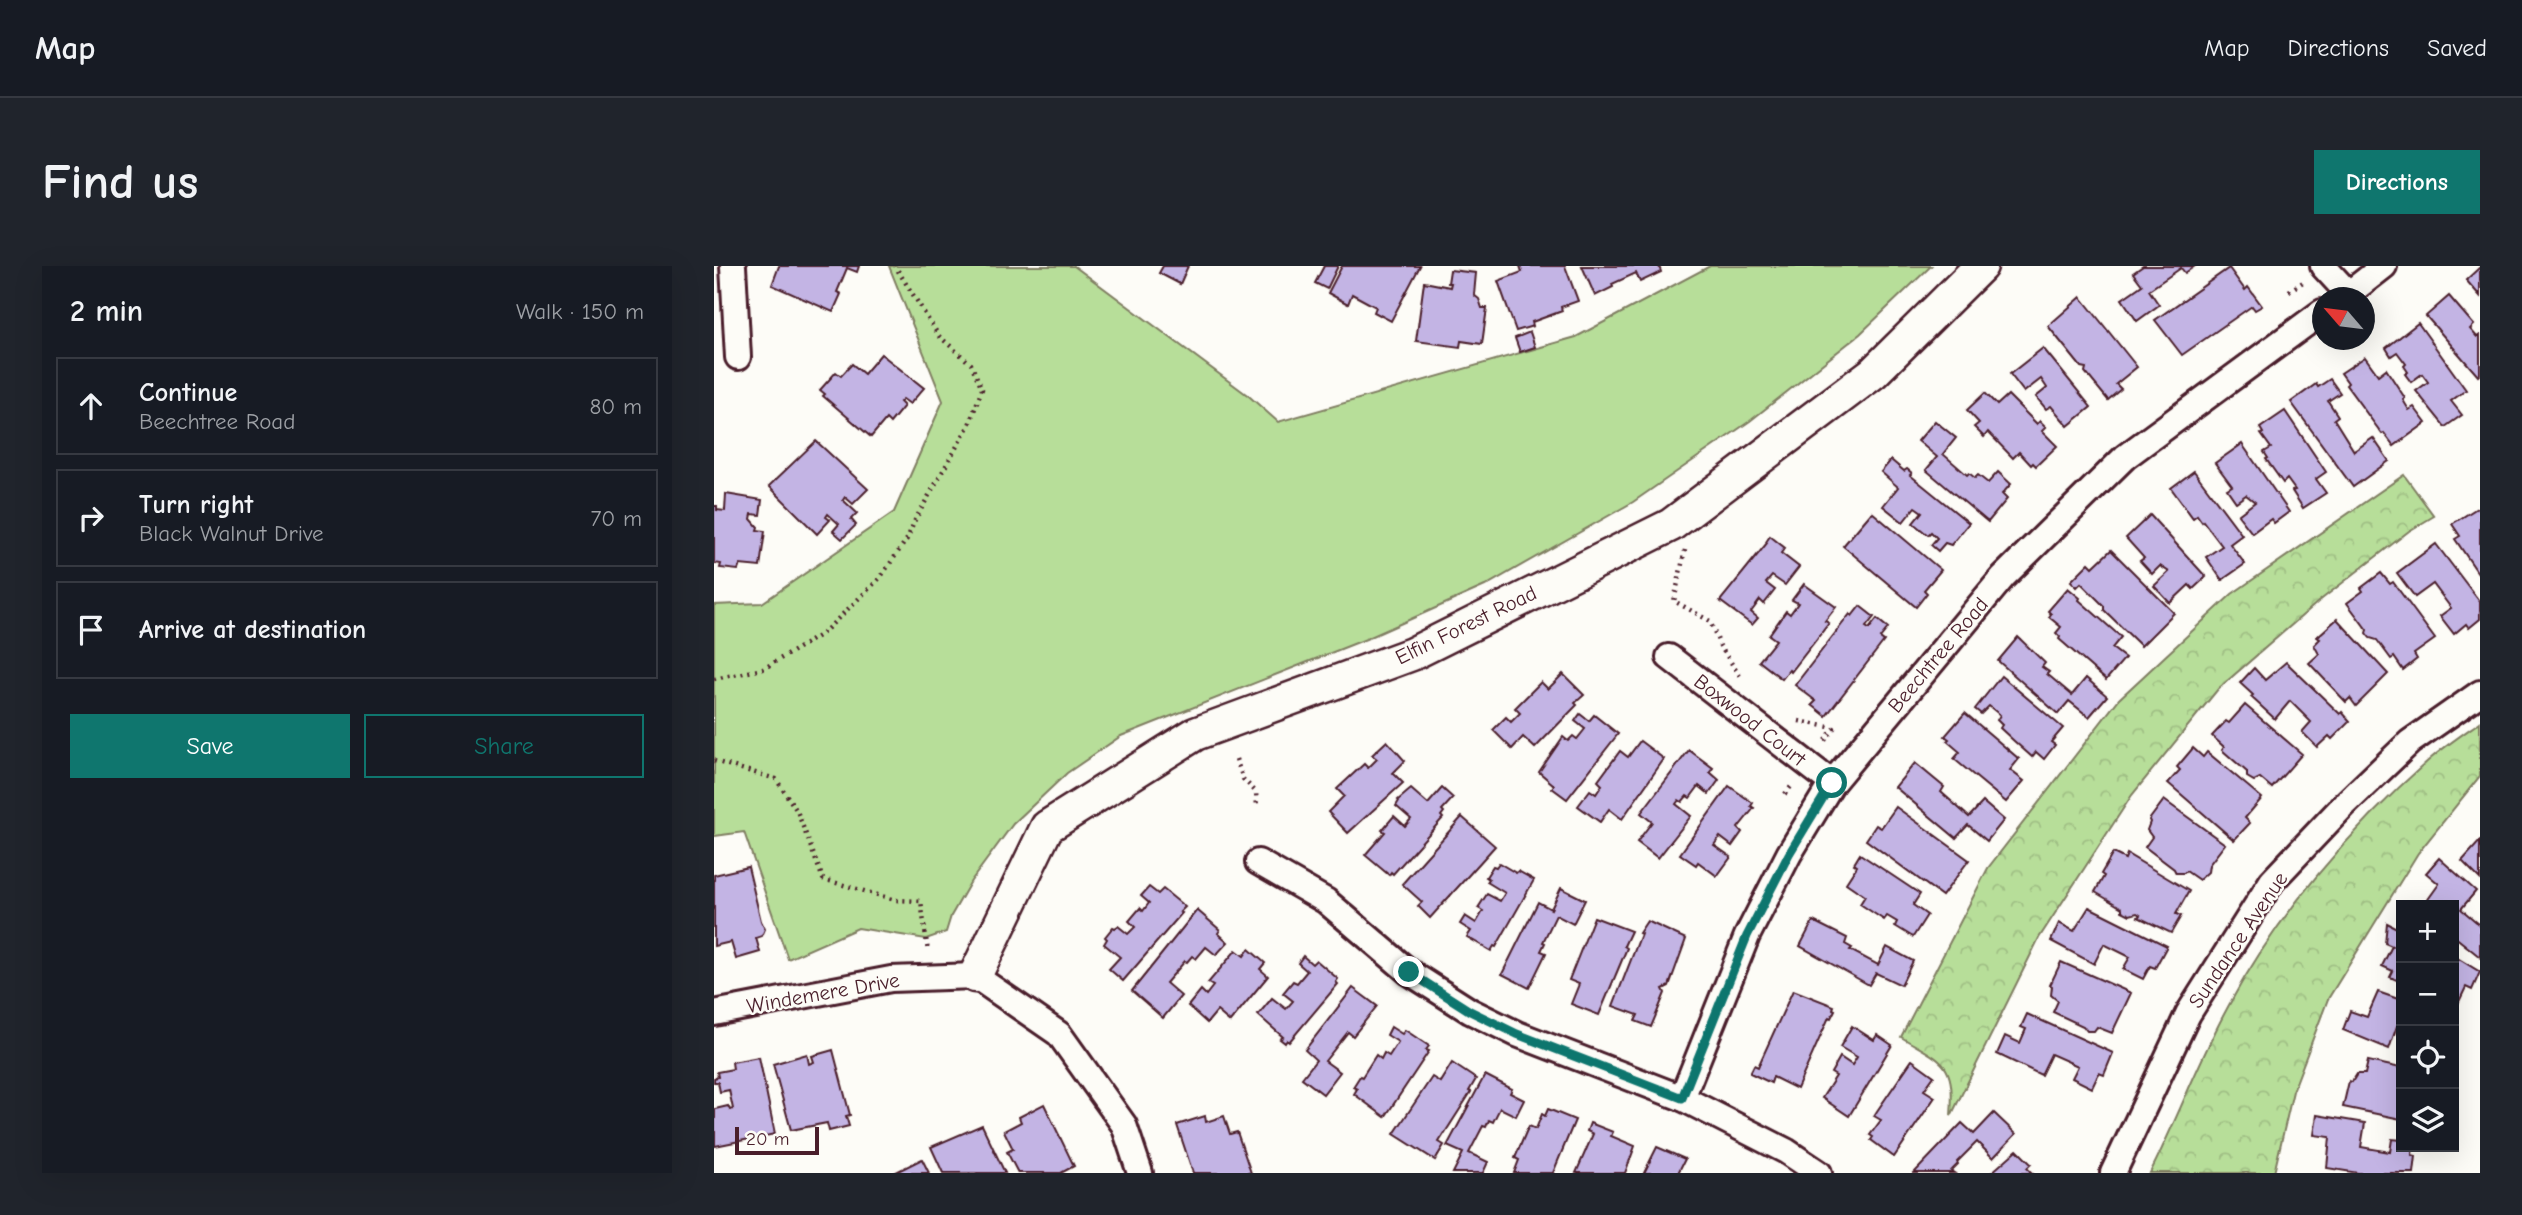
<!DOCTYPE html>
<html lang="en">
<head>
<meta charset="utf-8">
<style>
	:root { --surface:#171b24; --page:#20242c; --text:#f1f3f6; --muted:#9ea1a6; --line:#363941; --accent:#0f766e }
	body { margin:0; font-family:"Comic Neue",sans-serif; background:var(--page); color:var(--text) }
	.controls { position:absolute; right:21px; bottom:21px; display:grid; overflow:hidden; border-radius:0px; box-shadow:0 7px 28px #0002 }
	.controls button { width:63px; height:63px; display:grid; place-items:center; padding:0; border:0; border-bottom:2px solid var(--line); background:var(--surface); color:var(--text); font:35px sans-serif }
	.compass { position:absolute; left:1598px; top:21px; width:63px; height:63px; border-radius:50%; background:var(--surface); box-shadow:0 7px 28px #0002; rotate:298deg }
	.scale { position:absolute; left:21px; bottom:18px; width:84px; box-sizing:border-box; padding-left:7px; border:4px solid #4a1f2b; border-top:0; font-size:19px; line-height:24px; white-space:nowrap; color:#4a1f2b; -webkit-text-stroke:5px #fdfcf7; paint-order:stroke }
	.stop { position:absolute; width:21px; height:21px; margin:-16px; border:5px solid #0f766e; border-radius:50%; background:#fff }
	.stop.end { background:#0f766e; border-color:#fff; box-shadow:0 2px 7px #0008 }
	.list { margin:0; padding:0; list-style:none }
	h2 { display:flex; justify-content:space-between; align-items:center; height:91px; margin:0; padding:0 28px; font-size:30px }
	h2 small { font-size:23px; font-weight:400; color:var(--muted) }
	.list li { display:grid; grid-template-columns:46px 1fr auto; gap:21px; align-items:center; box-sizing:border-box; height:98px; margin:0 14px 14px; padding:0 14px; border:2px solid var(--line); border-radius:0px }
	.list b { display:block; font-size:26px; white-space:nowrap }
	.list p { margin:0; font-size:23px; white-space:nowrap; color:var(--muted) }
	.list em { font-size:23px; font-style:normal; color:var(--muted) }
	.actions { display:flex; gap:14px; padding:21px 28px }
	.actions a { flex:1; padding:16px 0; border:2px solid var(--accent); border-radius:0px; text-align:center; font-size:24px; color:var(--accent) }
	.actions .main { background:var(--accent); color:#fff }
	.icon { flex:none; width:38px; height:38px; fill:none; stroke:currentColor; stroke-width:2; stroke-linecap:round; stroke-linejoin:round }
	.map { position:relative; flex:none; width:1766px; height:907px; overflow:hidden; border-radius:0px }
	header { display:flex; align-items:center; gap:42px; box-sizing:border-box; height:98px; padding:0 35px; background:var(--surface); border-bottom:2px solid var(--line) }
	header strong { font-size:33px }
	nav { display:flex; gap:38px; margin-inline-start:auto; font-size:24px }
	.intro { display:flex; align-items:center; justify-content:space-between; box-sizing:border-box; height:168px; padding:0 42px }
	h1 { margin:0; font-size:49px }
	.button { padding:18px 32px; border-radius:0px; background:var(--accent); color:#fff; font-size:24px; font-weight:700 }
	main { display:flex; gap:42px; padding:0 42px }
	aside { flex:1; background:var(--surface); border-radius:0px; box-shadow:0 7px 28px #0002 }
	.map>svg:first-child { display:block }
	.grass { fill:#b7de99; stroke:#807e62; stroke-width:2 }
	.forest { fill:url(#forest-crowns); stroke:#807e62; stroke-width:2 }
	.building { fill:#c3b4e4; stroke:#4a1f2b; stroke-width:2 }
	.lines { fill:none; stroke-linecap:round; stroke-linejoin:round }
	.minor-casing { stroke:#4a1f2b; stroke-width:30 }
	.tertiary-casing { stroke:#4a1f2b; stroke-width:37 }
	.path { stroke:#4a1f2b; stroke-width:4.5; stroke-dasharray:2 5; stroke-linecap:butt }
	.minor { stroke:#fdfcf7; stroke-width:24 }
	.tertiary { stroke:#fdfcf7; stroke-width:32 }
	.route { stroke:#0f766e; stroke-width:9 }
	.labels { text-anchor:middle; stroke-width:5; stroke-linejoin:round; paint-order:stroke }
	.street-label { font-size:21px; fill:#4a1f2b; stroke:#fdfcf7 }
</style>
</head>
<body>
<header>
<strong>Map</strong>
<nav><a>Map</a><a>Directions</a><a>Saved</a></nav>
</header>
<div class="intro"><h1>Find us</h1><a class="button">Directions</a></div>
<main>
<aside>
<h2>2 min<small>Walk · 150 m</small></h2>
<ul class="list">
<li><svg class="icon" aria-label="ahead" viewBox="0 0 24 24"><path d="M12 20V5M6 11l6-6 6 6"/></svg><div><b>Continue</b><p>Beechtree Road</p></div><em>80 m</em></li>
<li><svg class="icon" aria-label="right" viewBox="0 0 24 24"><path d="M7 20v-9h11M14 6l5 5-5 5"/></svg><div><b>Turn right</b><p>Black Walnut Drive</p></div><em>70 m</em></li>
<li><svg class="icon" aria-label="arrive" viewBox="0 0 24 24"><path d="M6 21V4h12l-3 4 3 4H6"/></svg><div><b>Arrive at destination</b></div></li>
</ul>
<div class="actions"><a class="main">Save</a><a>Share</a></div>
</aside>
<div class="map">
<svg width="1766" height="907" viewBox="0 0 1766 907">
	<defs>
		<pattern id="forest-crowns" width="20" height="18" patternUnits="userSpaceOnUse" patternTransform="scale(1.75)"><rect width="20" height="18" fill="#b7de99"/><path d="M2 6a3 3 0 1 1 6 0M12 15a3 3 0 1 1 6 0" fill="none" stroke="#9fbe84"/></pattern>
	</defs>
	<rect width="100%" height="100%" fill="#fdfcf7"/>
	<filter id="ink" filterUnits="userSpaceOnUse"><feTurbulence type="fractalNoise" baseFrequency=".0143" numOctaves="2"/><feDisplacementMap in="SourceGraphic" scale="14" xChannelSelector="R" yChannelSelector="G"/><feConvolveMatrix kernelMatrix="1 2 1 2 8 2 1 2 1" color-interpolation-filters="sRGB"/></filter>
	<g filter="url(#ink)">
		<polygon class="grass" points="175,0 360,0 536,131 564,156 862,71 996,0 1217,0 1146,68 1036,155 919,236 771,320 652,373 407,470 353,507 299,558 257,615 237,650 232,666 212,673 144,662 74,693 30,566 0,570 0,339 48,337 180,246 229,135"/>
		<g class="forest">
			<path d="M 1690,209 L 1720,250 L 1695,265 L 1604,336 L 1504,423 L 1418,529 L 1325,672 L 1237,850 C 1241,795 1230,797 1187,771 L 1274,602 L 1405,433 L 1518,328 Z"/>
			<path d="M 1766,456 L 1766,510 L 1704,587 L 1614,733 L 1579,825 L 1560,907 L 1436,907 C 1464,852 1485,793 1515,739 C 1565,647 1637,563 1715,494 C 1731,480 1749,468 1766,456 Z"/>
		</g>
		<g class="building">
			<polygon points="65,0 145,0 143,6 133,2 123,26 127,28 119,46 58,19"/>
			<polygon points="449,0 474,0 466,18 445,7"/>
			<polygon points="610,0 624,0 613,23 601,17"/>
			<polygon points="628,0 706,0 677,55 660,46 662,41 638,28 634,38 614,27"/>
			<polygon points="806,0 851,0 864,35 847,41 848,45 818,56 819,60 802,65 784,15 808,6"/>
			<polygon points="868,0 945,0 947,6 926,16 922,7 898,18 899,21 881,30"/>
			<polygon points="1429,0 1481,0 1471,7 1467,2 1435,24 1445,39 1423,55 1408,33 1428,19 1419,7"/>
			<polygon points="1766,1 1766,30 1752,14"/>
			<polygon points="1515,2 1531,24 1534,21 1548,40 1541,44 1538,40 1468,89 1441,54"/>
			<polygon points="736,4 762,7 760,29 765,33 768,42 773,42 768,78 747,75 746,81 702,75 710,16 736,21 737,17 734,17"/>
			<polygon points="1735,30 1760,59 1756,63 1763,71 1766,69 1766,108 1764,110 1712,50"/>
			<polygon points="1367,31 1423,101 1402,118 1407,123 1394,134 1371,106 1372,102 1367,101 1334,60"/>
			<polygon points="1704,57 1752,124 1737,135 1748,149 1731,161 1702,125 1714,116 1708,108 1697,116 1691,108 1694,106 1690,100 1692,98 1683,86 1677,90 1672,82"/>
			<polygon points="816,66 821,81 806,86 801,72"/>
			<polygon points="1329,82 1377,141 1354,160 1337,140 1332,143 1322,131 1333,122 1327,113 1310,126 1296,108"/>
			<polygon points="167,88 210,122 196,138 189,133 186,136 190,140 176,157 172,153 157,171 109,130 111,128 106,124 122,106 127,110 138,98 150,108"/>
			<polygon points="1651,91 1664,109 1672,103 1691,132 1689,134 1695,144 1700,141 1712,157 1680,180 1670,167 1668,168 1632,119 1634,117 1627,107"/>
			<polygon points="1616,113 1626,127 1614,135 1624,150 1620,153 1640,185 1659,172 1675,195 1639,221 1577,136 1602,118 1604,121"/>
			<polygon points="1271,127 1283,139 1294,129 1323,158 1326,155 1332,161 1328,165 1343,180 1322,200 1319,197 1317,199 1305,186 1299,192 1274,166 1270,171 1260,161 1265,157 1253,144"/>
			<polygon points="1571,145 1612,206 1602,213 1612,227 1589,242 1578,225 1581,224 1573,213 1569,217 1552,193 1554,192 1550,186 1557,182 1547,168 1549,167 1546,162"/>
			<polygon points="1221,155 1242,172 1229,188 1253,209 1255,207 1261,212 1264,209 1274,217 1284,206 1297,218 1288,228 1293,233 1274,256 1212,204 1223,191 1204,175"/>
			<polygon points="102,175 154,223 139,238 131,231 129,234 143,247 137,253 142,259 128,273 119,265 125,258 114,248 112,251 116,254 103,268 55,220"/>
			<polygon points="1528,178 1575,246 1560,257 1557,253 1538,267 1524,249 1541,236 1532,229 1522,236 1513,223 1518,220 1501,197"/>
			<polygon points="1177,194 1190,205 1193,203 1198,207 1196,209 1255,257 1237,279 1231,277 1224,285 1217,279 1223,272 1217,266 1214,269 1199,257 1208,246 1201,241 1189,256 1169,240 1184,221 1167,206"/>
			<polygon points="1480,205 1528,269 1516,278 1531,298 1508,314 1492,291 1508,280 1489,255 1488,256 1483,249 1479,252 1457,222"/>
			<polygon points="12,228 48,234 46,249 38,248 37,253 44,261 43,264 51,265 46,301 26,299 24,304 6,302 7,298 0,297 0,240 3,240 3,244 11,245"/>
			<polygon points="1763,242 1766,245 1766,310 1741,273 1746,270 1738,258"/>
			<polygon points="1158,246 1227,304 1210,324 1213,327 1202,341 1129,280"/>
			<polygon points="1436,249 1492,311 1479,323 1475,319 1456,337 1440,320 1455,306 1446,300 1438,308 1426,295 1430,292 1412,272"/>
			<polygon points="1056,270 1071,282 1067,287 1085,301 1071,319 1058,310 1052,317 1061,324 1050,338 1046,334 1037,346 1044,352 1038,359 1006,335 1053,277 1052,276"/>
			<polygon points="1722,278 1766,336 1766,353 1755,362 1752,358 1740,368 1726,350 1737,342 1719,318 1701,331 1683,307"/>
			<polygon points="1397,284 1460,347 1427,380 1390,344 1390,340 1367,317 1363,321 1357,315 1375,297 1379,301"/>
			<polygon points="1667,307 1676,318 1679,316 1721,373 1700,388 1703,393 1689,404 1680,391 1677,393 1663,374 1656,372 1652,367 1653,364 1633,337 1649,325 1647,322"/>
			<polygon points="1090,318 1122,341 1111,355 1115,357 1077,406 1075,404 1068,413 1045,395 1062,374 1055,369 1072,345 1076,348 1084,337 1078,334"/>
			<polygon points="1354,322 1366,332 1365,334 1407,371 1398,382 1411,392 1392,414 1345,373 1346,371 1342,367 1347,361 1335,351 1337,348 1334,345"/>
			<polygon points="1146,340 1160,351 1152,361 1155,363 1163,353 1174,362 1166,372 1170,375 1112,450 1098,439 1102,435 1081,419 1136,348 1138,350"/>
			<polygon points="1623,353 1674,408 1642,440 1636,432 1632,436 1595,397 1605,388 1600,379 1606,373 1603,371"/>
			<polygon points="1304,371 1331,397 1328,401 1335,406 1333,408 1358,429 1372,412 1393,430 1375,451 1355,435 1344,448 1284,395"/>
			<polygon points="1572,396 1626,448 1628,446 1636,455 1618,473 1615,470 1603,481 1588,466 1597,456 1576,435 1561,453 1537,431 1539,429 1526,417 1540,402 1551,414"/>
			<polygon points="849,408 870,429 861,437 863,439 821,482 809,471 798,483 779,464 792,451 797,456 806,447 801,442 827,416 834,423"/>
			<polygon points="1287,410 1349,462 1337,476 1341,479 1330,493 1322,486 1318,491 1300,475 1286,462 1288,459 1283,454 1286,449 1275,440 1267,448 1261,443"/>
			<polygon points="1531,439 1588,488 1558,522 1546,512 1540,515 1533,511 1533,506 1508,484 1510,481 1498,470 1512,455 1515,457"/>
			<polygon points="1251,447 1305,493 1296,504 1310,515 1292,536 1240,493 1246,486 1233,475 1235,473 1231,470"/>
			<polygon points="866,448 875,455 880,449 904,468 853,533 838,522 840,519 825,506 849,471 854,475 859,470 863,473 871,463 861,455"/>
			<polygon points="673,475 691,495 679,507 689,517 634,567 614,546 630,530 623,523 650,498 654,502 663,493 658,489"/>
			<polygon points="926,475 950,493 908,553 895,543 886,556 864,540 876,524 882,528 888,519 884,515 906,485 914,491"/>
			<polygon points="1479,482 1489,491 1493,486 1548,532 1531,552 1536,557 1520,574 1454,517 1466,504 1463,501"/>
			<polygon points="975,484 999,502 996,506 1005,514 995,528 985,520 976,532 973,530 968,536 965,534 962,538 977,550 944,592 923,576 938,556 927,547"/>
			<polygon points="1201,497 1230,521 1227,526 1255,551 1269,536 1290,554 1273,575 1254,559 1242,572 1181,521"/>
			<polygon points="1015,520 1039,537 1037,540 1040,542 1024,562 1028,566 1018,580 1006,571 1000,579 1017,591 1003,610 984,596 982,599 966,588"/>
			<polygon points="728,522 739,532 728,544 730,546 727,550 729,552 679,608 677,606 675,609 651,589 671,566 668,564 680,550 691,560 697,553 682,540 685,535 684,534 697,523 714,538"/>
			<polygon points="1450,534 1511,578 1495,599 1494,606 1485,614 1472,605 1470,607 1462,607 1460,603 1431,581 1438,571 1433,564 1436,556 1435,554"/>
			<polygon points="1182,541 1255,594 1228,630 1152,574 1162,559 1167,562"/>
			<polygon points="748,551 781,580 716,652 704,640 708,636 688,618"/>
			<polygon points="1766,575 1766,613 1748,595"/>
			<polygon points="1399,587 1411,593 1413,588 1475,625 1462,648 1467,650 1457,667 1424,651 1426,649 1423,647 1416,649 1408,645 1408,642 1381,626 1390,610 1387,608"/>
			<polygon points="1146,588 1206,628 1199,639 1213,649 1199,671 1181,660 1183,656 1173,650 1170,654 1146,638 1151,630 1132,617 1143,600 1140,598"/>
			<polygon points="1725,592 1762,625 1747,643 1766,659 1766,691 1740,670 1740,639 1710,639 1725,618 1712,607"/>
			<polygon points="785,597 802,607 804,605 820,614 782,681 780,680 777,685 753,671 757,665 746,658 751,650 762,657 769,645 764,642 773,628 786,635 791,627 773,616 775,613 772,611 779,600 782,601"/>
			<polygon points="34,601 47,655 51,663 48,670 42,672 46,686 22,693 17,676 0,680 0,609"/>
			<polygon points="435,621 444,628 449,623 471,641 466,646 468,647 409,715 395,703 406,691 390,678 393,673 391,671 399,661 401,662 404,660 414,668 421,661 415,655 426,642 429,645 435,637 427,630"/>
			<polygon points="847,622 871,634 859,658 842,649 829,676 831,677 827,685 832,687 815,722 788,708 824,636 837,643"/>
			<polygon points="1375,641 1453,680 1441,702 1436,700 1429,713 1409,703 1416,691 1390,678 1380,698 1337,675 1345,657 1360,665"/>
			<polygon points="483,644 506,664 504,667 514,676 502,689 492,681 482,693 478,690 473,696 471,695 452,717 467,730 449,752 418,725"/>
			<polygon points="880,651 917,665 910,680 913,682 885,749 857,738 865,718 855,714"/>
			<polygon points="933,655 972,673 955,720 949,723 951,727 937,761 921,755 924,749 899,740 927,668 925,667"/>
			<polygon points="1099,655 1133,672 1131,678 1138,682 1136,684 1164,699 1173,681 1199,695 1187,719 1162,707 1155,719 1086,680"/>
			<polygon points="1673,657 1687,664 1687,716 1676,711 1679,705 1668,700 1678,680 1671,677"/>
			<polygon points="535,683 551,697 546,703 554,710 516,756 503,745 493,757 474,740 487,724 492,729 499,720 494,717 522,684 530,690"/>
			<polygon points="589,690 598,698 602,694 624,713 622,716 624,718 575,776 573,774 571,777 566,773 569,771 544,749 558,732 572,743 579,735 569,727 579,715 583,717 593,705 584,697"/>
			<polygon points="1740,690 1766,706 1758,724 1752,721 1741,744"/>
			<polygon points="1347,696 1417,727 1398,767 1383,761 1380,765 1373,765 1369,760 1339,746 1344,735 1337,729 1338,720 1336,719"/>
			<polygon points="639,722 663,740 639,770 634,766 611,795 626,806 609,828 588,812 602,794 591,784"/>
			<polygon points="1079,724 1120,740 1119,743 1121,744 1117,752 1115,751 1083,823 1059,811 1057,817 1036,807 1040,799 1044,801"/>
			<polygon points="1664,726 1687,734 1687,762 1683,760 1675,783 1629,764 1636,745 1653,751"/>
			<polygon points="1313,748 1399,787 1390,809 1385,807 1378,822 1358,812 1364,800 1337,788 1327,809 1283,788 1291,770 1306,777 1312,763 1307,761"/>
			<polygon points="1138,760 1160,774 1163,769 1178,779 1135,850 1108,832 1122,810 1117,807 1126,791 1138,799 1143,791 1126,781"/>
			<polygon points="677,761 688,768 691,764 715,780 712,784 715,785 671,851 640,828 643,823 639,821 646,810 648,811 662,789 667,793 670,787 675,790 684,776 673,769"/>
			<polygon points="119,784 136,849 132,850 135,860 115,865 113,857 77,864 59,798 93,788 95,798 100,796 98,790"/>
			<polygon points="45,791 61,868 1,880 1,843 14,840 16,844 19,843 15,824 6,826 4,816 0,816 0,812 4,811 3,806 19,803 18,796"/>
			<polygon points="1198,794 1220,810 1210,824 1221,831 1180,891 1157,874 1159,871 1156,869 1167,854 1160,850 1163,845"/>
			<polygon points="1654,795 1687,802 1687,853 1629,841 1635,815 1638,816 1643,808 1651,808"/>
			<polygon points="738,797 762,813 755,825 757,826 725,876 730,879 721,894 680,868 718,811 726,816"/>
			<polygon points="771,809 798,823 796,827 810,834 802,850 786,842 779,856 775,854 772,861 769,860 755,887 774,896 769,907 739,907 749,887 733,880"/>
			<polygon points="330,838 360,900 347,907 304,907 293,886 299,883 290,865 307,856 305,851"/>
			<polygon points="834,843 861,854 839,907 800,907 805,894 801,892 812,866 815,860 822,863 828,848 831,850"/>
			<polygon points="1280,847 1302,868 1279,892 1263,876 1243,896 1244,898 1237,905 1240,907 1200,907 1248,857 1260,868"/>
			<polygon points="1603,849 1651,857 1647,881 1676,886 1678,873 1687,874 1687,881 1699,881 1698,889 1702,890 1700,907 1644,907 1613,902 1616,871 1600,869"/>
			<polygon points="491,850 492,856 510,850 516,868 523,866 537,907 479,907 463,859"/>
			<polygon points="876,857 899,866 897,870 921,880 911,907 862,907 879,868 873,865"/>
			<polygon points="268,859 291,907 229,907 217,881"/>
			<polygon points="943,881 971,893 964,907 930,907"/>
			<polygon points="1303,884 1317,898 1313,902 1318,907 1277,907"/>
			<polygon points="208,893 215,907 183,907 182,906"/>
		</g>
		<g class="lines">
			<defs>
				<g id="minor">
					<polyline points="19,0 24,91"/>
					<polyline points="1609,0 1634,27"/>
					<polyline points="1629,32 1670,0"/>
					<polyline points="955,391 1118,517"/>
					<polyline points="544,596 612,635 695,706 756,745 803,768 968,832 1072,885 1105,907"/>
					<polyline points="0,747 177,713 261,710 345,768 410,859 426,907"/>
					<polyline points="968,832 1033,670 1075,588 1118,517 1289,311 1411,191 1608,46"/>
					<polyline points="1399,907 1474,748 1558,615 1630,539 1696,476 1766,427"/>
				</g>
				<polyline id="tertiary" points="261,710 333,561 481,468 698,388 957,259 1159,107 1267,0"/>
			</defs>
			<use href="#minor" class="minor-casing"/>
			<use href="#tertiary" class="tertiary-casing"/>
			<g class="path">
				<polyline points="1575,25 1589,16"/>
				<polyline points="971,284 960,335 996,355 1006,380 1028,413"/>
				<polyline points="0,413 49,403 108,368 166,312 193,273 201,254 255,159 268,123 257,98 225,70 181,0"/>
				<polyline points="1085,455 1120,462 1109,477"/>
				<polyline points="522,493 529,513 542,526 543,541"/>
				<polyline points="0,495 62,513 83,545 109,613 181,634 207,635 214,686"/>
				<polyline points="1071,528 1079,518"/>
			</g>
			<use href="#minor" class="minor"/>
			<use href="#tertiary" class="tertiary"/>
		</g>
	</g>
	<g class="lines" filter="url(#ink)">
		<polyline class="route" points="695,706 756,745 803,768 968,832 1033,670 1075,588 1118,517"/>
	</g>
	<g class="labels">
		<g class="street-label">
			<text transform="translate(752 359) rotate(-26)" y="7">Elfin Forest Road</text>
			<text transform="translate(1224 389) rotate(-50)" y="7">Beechtree Road</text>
			<text transform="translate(1036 454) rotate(38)" y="7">Boxwood Court</text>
			<text transform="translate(1524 674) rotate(-56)" y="7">Sundance Avenue</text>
			<text transform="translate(109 727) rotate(-10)" y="7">Windemere Drive</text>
		</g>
	</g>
</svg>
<div class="controls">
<button>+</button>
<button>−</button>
<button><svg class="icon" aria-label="locate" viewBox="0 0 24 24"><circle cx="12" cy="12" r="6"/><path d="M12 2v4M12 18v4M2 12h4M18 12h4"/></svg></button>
<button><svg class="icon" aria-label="layers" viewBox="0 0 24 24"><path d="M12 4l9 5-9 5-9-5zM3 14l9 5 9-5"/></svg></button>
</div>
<svg class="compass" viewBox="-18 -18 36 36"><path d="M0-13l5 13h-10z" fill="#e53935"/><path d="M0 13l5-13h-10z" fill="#9ea1a6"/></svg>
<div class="scale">20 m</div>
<div class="stop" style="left:1118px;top:517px"></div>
<div class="stop end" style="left:695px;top:706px"></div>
</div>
</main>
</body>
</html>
